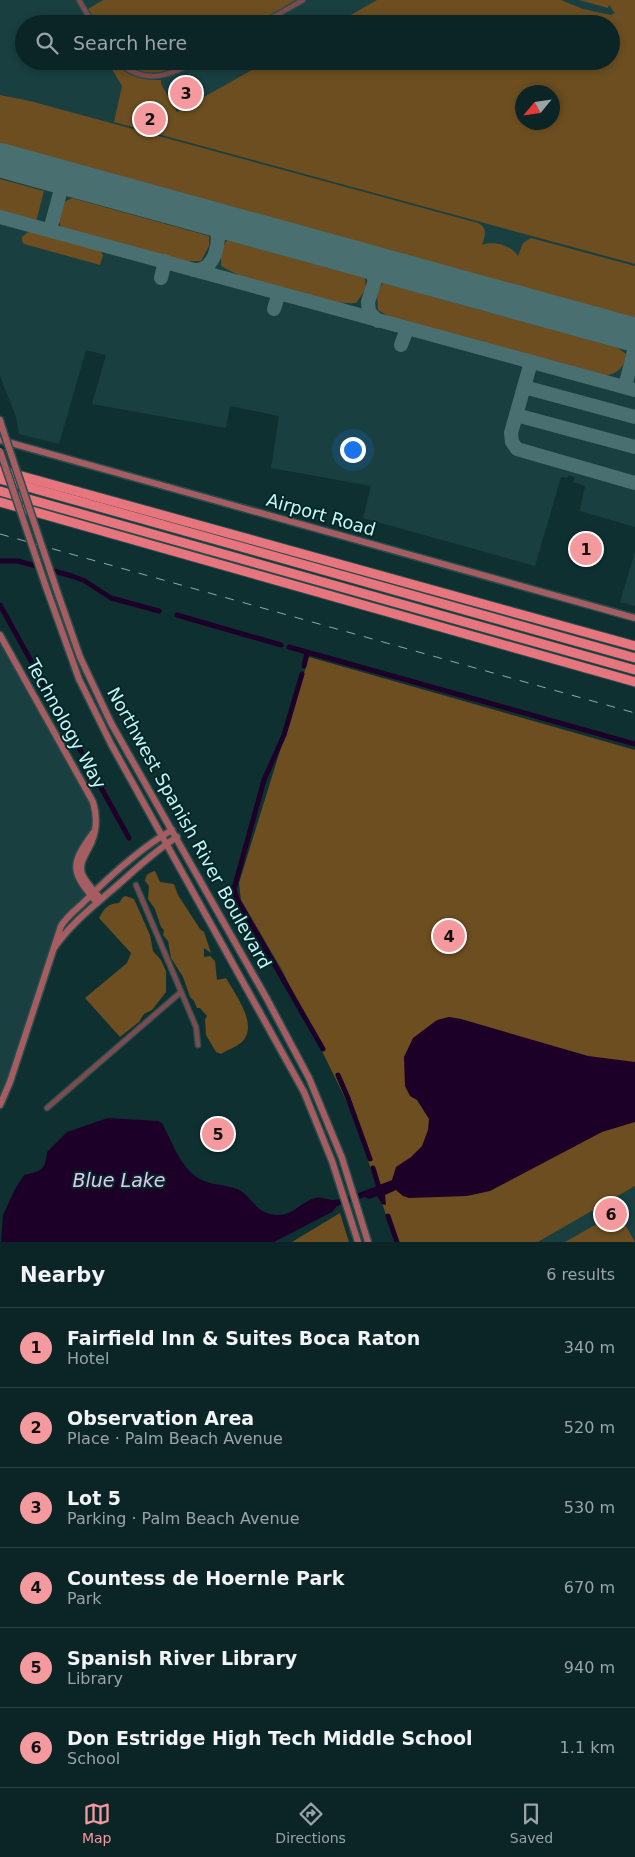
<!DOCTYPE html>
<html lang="en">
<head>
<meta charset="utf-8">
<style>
	:root { --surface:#0b2425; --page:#142c2d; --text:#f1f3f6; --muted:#9aa4a7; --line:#2b4142; --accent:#f49a9f }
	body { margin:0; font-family:"DejaVu Sans",sans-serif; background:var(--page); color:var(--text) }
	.compass { position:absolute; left:515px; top:85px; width:45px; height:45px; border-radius:50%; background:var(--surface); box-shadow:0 2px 8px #0003; rotate:241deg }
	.you { position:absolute; left:352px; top:449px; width:18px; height:18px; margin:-12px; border:4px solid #fff; border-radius:50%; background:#1a73e8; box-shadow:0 0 0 8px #1a73e833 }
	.badge { display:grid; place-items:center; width:32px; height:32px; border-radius:50%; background:var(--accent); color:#111; font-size:16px; font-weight:700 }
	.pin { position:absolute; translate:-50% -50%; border:2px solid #fff; box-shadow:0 1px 5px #0006 }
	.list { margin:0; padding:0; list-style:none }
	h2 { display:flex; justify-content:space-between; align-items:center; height:65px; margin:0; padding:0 20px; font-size:21px }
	h2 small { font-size:16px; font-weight:400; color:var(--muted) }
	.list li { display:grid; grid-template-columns:32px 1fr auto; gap:15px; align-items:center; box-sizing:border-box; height:80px; padding:0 20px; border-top:1px solid var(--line) }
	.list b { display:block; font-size:19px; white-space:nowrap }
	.list p { margin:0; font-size:16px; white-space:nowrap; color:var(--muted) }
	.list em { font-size:16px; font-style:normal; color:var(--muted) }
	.icon { flex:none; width:28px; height:28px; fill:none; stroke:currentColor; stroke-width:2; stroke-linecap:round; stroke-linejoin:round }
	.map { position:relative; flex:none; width:635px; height:1242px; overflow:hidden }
	.search { position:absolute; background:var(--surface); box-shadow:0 2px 8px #0003; left:15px; right:15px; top:15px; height:55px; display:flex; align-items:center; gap:12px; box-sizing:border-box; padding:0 18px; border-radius:28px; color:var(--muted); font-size:19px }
	.sheet { height:545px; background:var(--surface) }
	nav { display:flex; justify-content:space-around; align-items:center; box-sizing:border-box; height:70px; border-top:1px solid var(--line); background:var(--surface); font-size:14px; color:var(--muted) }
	nav a { display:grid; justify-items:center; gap:2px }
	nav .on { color:var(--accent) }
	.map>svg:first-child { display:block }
	.built { fill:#193f40; fill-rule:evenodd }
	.green { fill:#6c4e20; fill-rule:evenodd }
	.water { fill:#1d0027 }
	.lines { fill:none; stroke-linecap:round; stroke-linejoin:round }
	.canal { stroke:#1d0027; stroke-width:5 }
	.taxiway { stroke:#4a6f70; stroke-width:14 }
	.runway { stroke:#4a6f70; stroke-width:34 }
	.street-casing { stroke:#294c4c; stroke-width:7 }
	.secondary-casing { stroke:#294c4c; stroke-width:9 }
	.highway-casing { stroke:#294c4c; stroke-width:11 }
	.street { stroke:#7b4c4f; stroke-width:4.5 }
	.secondary { stroke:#a65d62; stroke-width:6 }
	.highway { stroke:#e7757e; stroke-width:9 }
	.rail { stroke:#84aeaf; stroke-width:1; stroke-dasharray:9 9; stroke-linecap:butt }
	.secondary-bridge-casing { stroke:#294c4c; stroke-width:9; stroke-linecap:butt }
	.secondary-bridge { stroke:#a65d62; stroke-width:6 }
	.labels { text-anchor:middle; stroke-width:4; stroke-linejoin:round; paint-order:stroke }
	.street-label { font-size:18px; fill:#c6f5f5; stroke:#042627 }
	.water-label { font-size:19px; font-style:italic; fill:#e5c6f2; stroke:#042627 }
</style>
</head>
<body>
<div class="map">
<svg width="635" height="1242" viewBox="0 0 635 1242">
	<rect width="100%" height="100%" fill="#0f3031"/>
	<g class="built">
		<path d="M 0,0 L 635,0 L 635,527 L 580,511 L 585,486 L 573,482 L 575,478 L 569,475 L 567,478 L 561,477 L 535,566 L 363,518 L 371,486 L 271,468 L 279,416 L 230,406 L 226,428 L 92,404 L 106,355 L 86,350 L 59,444 L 19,434 L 16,417 L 0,376 ZM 24,24 L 611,24 L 611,61 L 24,61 ZM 522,92 L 552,92 L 552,122 L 522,122 Z"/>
		<polygon points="635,552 635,606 620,602"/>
		<polygon points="0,635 90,798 95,830 78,855 91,895 63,923 0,1105"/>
		<polygon points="635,1186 635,1242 538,1242"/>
	</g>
	<g class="green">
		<polygon points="103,0 296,0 255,24 97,24 88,9"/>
		<path d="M 377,0 L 561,0 L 583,9 L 611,15 L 615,13 L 609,5 L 608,8 L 579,0 L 635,0 L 635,264 L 114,122 L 122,86 L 107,61 L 113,61 C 126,76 142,81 161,80 L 161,84 L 177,112 L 268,61 L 611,61 L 611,24 L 335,24 ZM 522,92 L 552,92 L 552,122 L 522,122 Z"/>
		<path d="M 122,61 L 189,61 C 168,73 142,80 122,61 Z"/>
		<path d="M 0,95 L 30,101 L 478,223 C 488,228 485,236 482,245 C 493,240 513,246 518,256 L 523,243 L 531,238 L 635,266 L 635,318 L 0,144 Z"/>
		<polygon points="0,179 44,191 36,222 0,212"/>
		<path d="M 72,198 L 209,236 L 209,246 L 201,261 L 183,261 L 64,230 C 55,222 60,213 62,203 Z"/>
		<polygon points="29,231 34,231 99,249 103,255 100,265 24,244 22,241 22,237"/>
		<path d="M 227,240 L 365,278 L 366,289 L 356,303 C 322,305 252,284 221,266 L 221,249 Z"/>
		<path d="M 383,283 L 618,348 L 626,354 C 625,368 616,375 602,376 L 522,356 L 393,319 L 378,310 L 377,292 Z"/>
		<polygon points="309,657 635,750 635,1186 538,1242 395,1242 352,1112 283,972 241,900 239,883"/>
		<path d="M 155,871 L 160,882 L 174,884 L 178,895 L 200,929 L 204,932 L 211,953 L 204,948 L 204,957 L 210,956 L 215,961 L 217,980 L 226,978 C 235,994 259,1025 242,1042 C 236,1047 227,1050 221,1054 L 216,1052 L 206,1035 L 205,1019 L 207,1016 L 200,1008 L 197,1008 L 194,1001 L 190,997 L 183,977 L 171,958 L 168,941 L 163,935 L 164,930 L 161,927 L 155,909 L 148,899 L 149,886 L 145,881 C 146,875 148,873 155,871 Z"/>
		<path d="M 126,896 L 134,899 L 150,935 L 153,951 L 161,960 L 166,971 L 166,992 L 152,1010 L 144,1014 L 139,1022 L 120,1037 L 85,998 L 127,963 L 131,953 L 99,918 C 105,908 107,904 119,903 L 123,897 Z"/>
		<polygon points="618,1212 635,1242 565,1242"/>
		<polygon points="340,1213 349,1242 292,1242"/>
	</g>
	<path class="water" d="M 449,1017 L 461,1019 L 588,1056 L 635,1062 L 635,1122 L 602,1132 L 490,1191 L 467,1196 L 409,1198 L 403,1196 L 396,1190 L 385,1195 L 386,1205 L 382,1204 L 377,1196 L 369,1199 L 365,1197 L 337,1206 L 332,1212 L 274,1242 L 1,1242 L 3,1215 L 15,1189 L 24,1175 C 41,1171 45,1171 47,1152 L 67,1132 L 108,1118 L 158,1121 L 162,1123 C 173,1143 181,1171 204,1181 C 214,1185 227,1185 237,1189 C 251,1195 255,1211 270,1214 C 292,1219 298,1203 315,1198 C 321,1196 328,1200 334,1200 C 343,1200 382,1184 392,1180 L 396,1167 L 411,1157 L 422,1146 L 428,1130 L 429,1119 L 417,1100 L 410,1096 L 405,1086 L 404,1057 L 413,1038 L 437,1020 Z"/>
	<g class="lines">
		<g class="canal">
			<polyline points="0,561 18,561 72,576 85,581 111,598 159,611"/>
			<polyline points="0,605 129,838"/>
			<polyline points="177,615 281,645"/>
			<polyline points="289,647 635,744"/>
			<polyline points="304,666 307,653"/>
			<polyline points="302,674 284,735 264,780 234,889 237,899 323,1049"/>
			<polyline points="338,1075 348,1098 370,1159"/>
			<polyline points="373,1168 380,1191"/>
			<polyline points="388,1216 397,1242"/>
		</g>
		<g class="taxiway">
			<polyline points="0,217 635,390"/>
			<polyline points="50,230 64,178"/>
			<polyline points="218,238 224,229 234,225"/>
			<polyline points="366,261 373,269 374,279"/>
			<path d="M 194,270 C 200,270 205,269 209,264 C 218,254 223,227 209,218"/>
			<polyline points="161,278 165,261"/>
			<polyline points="274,309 279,293"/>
			<polyline points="378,321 369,312 368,302 377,274 384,270 392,268"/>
			<polyline points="401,345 407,329"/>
			<polyline points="531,362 511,433 512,442 517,449 635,483"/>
			<polyline points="524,387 635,417"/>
			<polyline points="625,387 635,347"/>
			<polyline points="516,415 635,447"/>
		</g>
		<polyline class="runway" points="0,160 635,335"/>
		<defs>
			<g id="street">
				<polyline points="79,0 93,24"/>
				<polyline points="261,24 303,0"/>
				<path d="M 117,61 C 143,85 168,77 196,61"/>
				<polyline points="136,885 196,1027 198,1045"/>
				<polyline points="47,1108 181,992"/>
			</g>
			<g id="secondary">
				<polyline points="0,420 3,430"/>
				<polyline points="0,440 635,618"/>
				<polyline points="46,587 79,679 111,744 304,1092 332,1161 358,1242"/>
				<polyline points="57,591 80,657 111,723 267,999 309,1078 342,1158 368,1242"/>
				<path d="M 0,635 L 93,802 C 97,815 97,828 92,841 C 88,852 78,861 82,874 C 86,883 95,892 101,899"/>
				<path d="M 93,833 C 68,867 72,872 97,903"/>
				<path d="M 54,948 C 72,922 96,904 120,883 C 138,867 156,850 177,837"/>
				<path d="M 0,1105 L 10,1082 L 61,926 C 67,916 77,909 85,901 C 111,875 140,848 172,830"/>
			</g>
			<g id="highway">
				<polyline points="0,470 635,646"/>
				<polyline points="0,479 635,658"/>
				<polyline points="0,491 635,670"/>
				<polyline points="0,502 635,682"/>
			</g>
		</defs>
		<use href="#street" class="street-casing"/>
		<use href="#secondary" class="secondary-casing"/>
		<use href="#highway" class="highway-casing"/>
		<use href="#street" class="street"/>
		<use href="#secondary" class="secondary"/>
		<use href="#highway" class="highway"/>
		<polyline class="rail" points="0,534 635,713"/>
		<defs>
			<g id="secondary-bridge">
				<polyline points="3,430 57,591"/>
				<polyline points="0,451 46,587"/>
			</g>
		</defs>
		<use href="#secondary-bridge" class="secondary-bridge-casing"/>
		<use href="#secondary-bridge" class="secondary-bridge"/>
	</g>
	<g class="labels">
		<g class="street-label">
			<text transform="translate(321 515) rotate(16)" y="6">Airport Road</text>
			<text transform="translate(66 724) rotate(61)" y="6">Technology Way</text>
			<text transform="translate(189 828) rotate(61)" y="6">Northwest Spanish River Boulevard</text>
		</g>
		<g class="water-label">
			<text x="119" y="1187">Blue Lake</text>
		</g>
	</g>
</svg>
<svg class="compass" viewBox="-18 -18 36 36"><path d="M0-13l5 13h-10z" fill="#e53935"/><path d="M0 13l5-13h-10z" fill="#9aa4a7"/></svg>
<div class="you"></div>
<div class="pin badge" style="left:586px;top:549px">1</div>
<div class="pin badge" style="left:150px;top:119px">2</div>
<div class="pin badge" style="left:186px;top:93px">3</div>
<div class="pin badge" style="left:449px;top:936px">4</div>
<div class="pin badge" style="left:218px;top:1134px">5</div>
<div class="pin badge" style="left:611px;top:1214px">6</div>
<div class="search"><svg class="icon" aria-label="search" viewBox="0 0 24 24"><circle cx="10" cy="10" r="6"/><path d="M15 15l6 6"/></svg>Search here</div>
</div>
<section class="sheet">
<h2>Nearby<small>6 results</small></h2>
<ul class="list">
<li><span class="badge">1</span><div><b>Fairfield Inn &amp; Suites Boca Raton</b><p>Hotel</p></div><em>340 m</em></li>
<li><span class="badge">2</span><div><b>Observation Area</b><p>Place · Palm Beach Avenue</p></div><em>520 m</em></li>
<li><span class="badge">3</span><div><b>Lot 5</b><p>Parking · Palm Beach Avenue</p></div><em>530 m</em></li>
<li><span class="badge">4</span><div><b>Countess de Hoernle Park</b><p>Park</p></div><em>670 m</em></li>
<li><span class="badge">5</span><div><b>Spanish River Library</b><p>Library</p></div><em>940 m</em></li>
<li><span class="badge">6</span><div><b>Don Estridge High Tech Middle School</b><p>School</p></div><em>1.1 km</em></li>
</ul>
</section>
<nav>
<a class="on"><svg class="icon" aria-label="map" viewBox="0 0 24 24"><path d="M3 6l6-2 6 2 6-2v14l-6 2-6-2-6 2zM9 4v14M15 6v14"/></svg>Map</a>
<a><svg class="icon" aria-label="directions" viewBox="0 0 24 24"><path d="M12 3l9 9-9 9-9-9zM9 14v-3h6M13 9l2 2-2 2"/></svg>Directions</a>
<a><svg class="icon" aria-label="saved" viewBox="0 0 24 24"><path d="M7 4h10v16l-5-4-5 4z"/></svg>Saved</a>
</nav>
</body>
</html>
